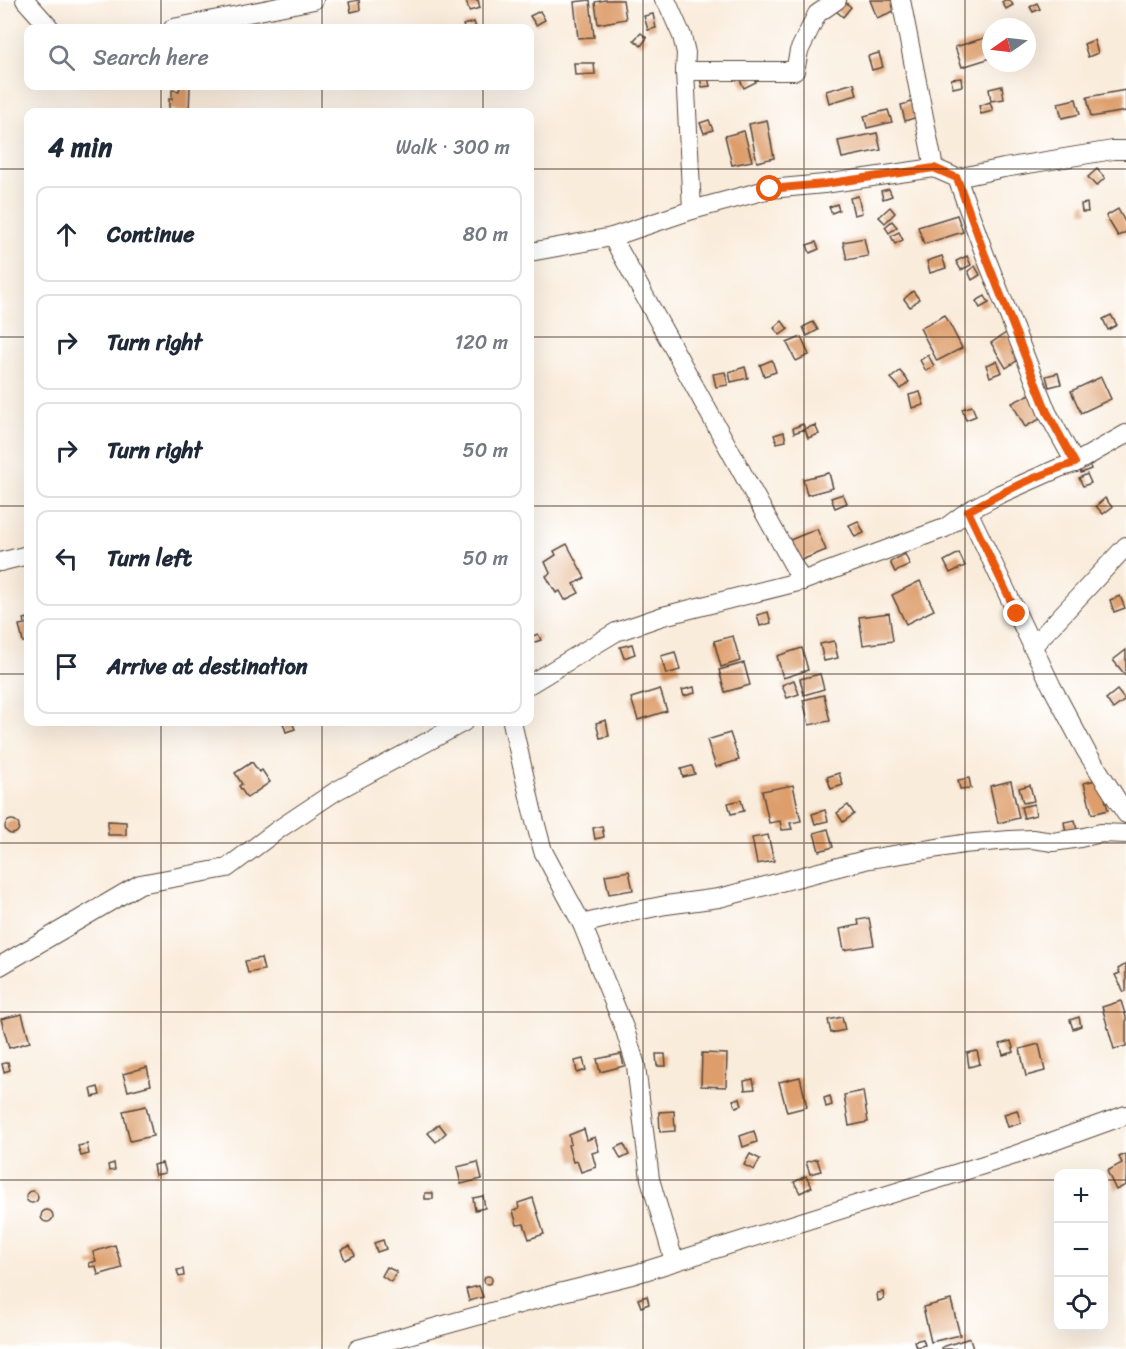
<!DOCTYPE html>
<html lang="en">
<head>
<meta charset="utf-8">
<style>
	:root { --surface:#fff; --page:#f2f2f3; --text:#1f2937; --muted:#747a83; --line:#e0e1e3 }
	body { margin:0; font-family:Sriracha,sans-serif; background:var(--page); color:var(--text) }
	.controls { position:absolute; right:18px; bottom:18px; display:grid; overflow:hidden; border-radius:12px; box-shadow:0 6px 24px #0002 }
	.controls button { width:54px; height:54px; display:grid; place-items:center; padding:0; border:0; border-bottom:2px solid var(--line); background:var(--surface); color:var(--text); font:30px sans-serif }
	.compass { position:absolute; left:982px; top:18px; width:54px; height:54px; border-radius:50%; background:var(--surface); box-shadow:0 6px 24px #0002; rotate:256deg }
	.stop { position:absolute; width:18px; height:18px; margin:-14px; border:4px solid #ea580c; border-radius:50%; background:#fff }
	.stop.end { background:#ea580c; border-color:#fff; box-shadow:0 2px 6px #0008 }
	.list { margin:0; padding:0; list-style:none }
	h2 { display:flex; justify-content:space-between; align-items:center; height:78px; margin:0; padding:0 24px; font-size:26px }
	h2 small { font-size:20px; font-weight:400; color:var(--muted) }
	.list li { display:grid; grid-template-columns:39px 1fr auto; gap:18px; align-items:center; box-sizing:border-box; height:96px; margin:0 12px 12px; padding:0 12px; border:2px solid var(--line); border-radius:12px }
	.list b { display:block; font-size:22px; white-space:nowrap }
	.list em { font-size:20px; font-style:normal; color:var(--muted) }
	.icon { flex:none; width:33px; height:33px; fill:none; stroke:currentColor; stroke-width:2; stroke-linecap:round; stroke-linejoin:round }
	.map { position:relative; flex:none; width:1126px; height:1349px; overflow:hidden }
	.search { position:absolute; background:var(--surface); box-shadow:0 6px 24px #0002; left:24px; top:24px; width:510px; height:66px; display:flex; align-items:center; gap:15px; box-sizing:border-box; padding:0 21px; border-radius:12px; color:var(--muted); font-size:22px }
	.panel { position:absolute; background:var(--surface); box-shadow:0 6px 24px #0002; left:24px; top:108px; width:510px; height:618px; border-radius:12px }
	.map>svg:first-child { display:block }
	.building { fill:#dd9e6c }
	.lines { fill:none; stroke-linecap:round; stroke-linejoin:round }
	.minor-casing { stroke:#58473a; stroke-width:20 }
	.minor { stroke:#fff; stroke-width:18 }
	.route { stroke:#ea580c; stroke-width:8 }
	.grid { fill:none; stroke:#3b2a1e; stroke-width:1.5; stroke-opacity:0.55 }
</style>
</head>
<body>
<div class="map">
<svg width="1126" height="1349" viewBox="0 0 1126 1349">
	<rect width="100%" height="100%" fill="#fff"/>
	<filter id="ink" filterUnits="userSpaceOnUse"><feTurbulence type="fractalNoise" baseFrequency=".0167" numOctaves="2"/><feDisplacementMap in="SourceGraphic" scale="12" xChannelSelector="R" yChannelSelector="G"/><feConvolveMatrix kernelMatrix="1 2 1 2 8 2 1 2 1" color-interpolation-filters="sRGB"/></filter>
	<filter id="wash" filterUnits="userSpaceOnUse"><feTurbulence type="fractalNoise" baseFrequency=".008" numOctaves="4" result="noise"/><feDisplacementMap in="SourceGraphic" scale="24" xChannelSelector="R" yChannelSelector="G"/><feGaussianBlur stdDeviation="1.35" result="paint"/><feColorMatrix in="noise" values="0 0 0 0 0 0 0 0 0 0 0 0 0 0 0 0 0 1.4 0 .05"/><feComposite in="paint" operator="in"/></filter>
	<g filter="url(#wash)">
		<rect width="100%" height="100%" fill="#f9ecdb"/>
		<g id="blocks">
			<g class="building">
				<polygon points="359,0 360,10 351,12 349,2"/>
				<polygon points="466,0 478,0 480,8 469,11"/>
				<polygon points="590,0 594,37 578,38 574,2"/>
				<polygon points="605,0 623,0 626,19 598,24 595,2"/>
				<polygon points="870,0 896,0 899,9 877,18"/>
				<polygon points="1005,0 1010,0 1013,5 1006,9 1002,2"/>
				<polygon points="844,1 851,7 843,17 836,11"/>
				<polygon points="1037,3 1040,9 1033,12 1030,7"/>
				<polygon points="540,11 545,20 536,25 530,16"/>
				<polygon points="653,14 656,28 648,30 644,16"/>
				<polygon points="474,22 476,28 464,28 463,25"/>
				<polygon points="641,33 647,38 641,46 634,40"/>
				<polygon points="991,36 991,58 962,67 955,47"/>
				<polygon points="1094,40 1098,53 1088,57 1084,44"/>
				<polygon points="879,53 883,67 872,70 868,56"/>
				<polygon points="574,63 594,63 595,74 575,75"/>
				<polygon points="752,72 756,82 744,88 739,78"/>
				<polygon points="708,77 710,86 702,87 700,78"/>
				<polygon points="961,78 962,86 953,88 951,79"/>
				<polygon points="854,83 857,95 829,103 826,91"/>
				<polygon points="180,86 190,86 189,112 175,112 175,110 169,110 169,99 172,99 172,90 179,91"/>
				<polygon points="1002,86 1004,99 991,101 989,89"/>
				<polygon points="1126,90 1126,111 1091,117 1087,97"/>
				<polygon points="1076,99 1080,114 1062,118 1058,103"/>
				<polygon points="916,101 920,116 905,121 901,105"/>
				<polygon points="990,102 993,111 981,114 979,106"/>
				<polygon points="888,110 892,122 867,128 864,116"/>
				<polygon points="709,120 713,130 704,133 700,123"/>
				<polygon points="767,120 774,158 757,162 749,124"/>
				<polygon points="744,131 752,161 732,165 725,136"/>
				<polygon points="877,133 881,150 842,158 838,141"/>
				<polygon points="1097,169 1105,178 1096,186 1088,177"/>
				<polygon points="889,189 892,196 883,199 881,191"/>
				<polygon points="858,196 862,213 854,215 850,198"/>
				<polygon points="1087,203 1088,212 1082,212 1081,204"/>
				<polygon points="837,204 839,210 832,213 829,207"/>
				<polygon points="890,207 895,213 885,223 879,217"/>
				<polygon points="1118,209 1126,224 1126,232 1118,236 1106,216"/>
				<polygon points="957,215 963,232 924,244 918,227"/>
				<polygon points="892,221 897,227 889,233 885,227"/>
				<polygon points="899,232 903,240 895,244 891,236"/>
				<polygon points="864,238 868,256 847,260 843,242"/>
				<polygon points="816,242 819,249 810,253 807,245"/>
				<polygon points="942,256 946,268 930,273 927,261"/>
				<polygon points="967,256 971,265 961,270 956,261"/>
				<polygon points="975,266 980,275 972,280 968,271"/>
				<polygon points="913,291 919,299 910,307 904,299"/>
				<polygon points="985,296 989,303 980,308 976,301"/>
				<polygon points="945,315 962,348 937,361 920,328"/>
				<polygon points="1111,315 1117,325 1108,330 1103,319"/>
				<polygon points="782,321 788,329 780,335 774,328"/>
				<polygon points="813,322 818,330 807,336 803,327"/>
				<polygon points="1006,333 1021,358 1006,368 991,343"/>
				<polygon points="801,337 809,355 796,361 787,343"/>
				<polygon points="928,355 934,366 926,371 920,360"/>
				<polygon points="772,360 776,372 764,376 760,365"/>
				<polygon points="997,361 1002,372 990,377 986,365"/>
				<polygon points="745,367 748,378 731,382 729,372"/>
				<polygon points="900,371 909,382 901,389 891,378"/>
				<polygon points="725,372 728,385 716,387 713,374"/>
				<polygon points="1058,373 1061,384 1049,387 1046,376"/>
				<polygon points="1101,377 1111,399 1081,413 1071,391"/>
				<polygon points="920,392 924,405 912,408 909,395"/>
				<polygon points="1034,392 1046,416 1025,427 1012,403"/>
				<polygon points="972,406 976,416 966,420 962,409"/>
				<polygon points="803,424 805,429 815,425 819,434 808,438 805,429 794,433 793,428"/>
				<polygon points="784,432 786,441 777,443 774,435"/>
				<polygon points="1086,456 1091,469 1081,473 1076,460"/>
				<polygon points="829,473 833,488 807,495 803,479"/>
				<polygon points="1087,474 1091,483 1083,486 1079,478"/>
				<polygon points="843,494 847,503 835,508 831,498"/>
				<polygon points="1105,498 1112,507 1103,514 1096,506"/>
				<polygon points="858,521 864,533 855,537 849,525"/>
				<polygon points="817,529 826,550 799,561 790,540"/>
				<polygon points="567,544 585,578 574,584 579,593 565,600 560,591 556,593 546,576 550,573 545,562 556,555 554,551"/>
				<polygon points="959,553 965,566 950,573 944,561"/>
				<polygon points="905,554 910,565 895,572 890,562"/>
				<polygon points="920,581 934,610 906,624 892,595"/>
				<polygon points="1120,596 1125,608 1114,612 1110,600"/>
				<polygon points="768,612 771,623 760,626 757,615"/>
				<polygon points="889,613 893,641 863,645 859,617"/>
				<polygon points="28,618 28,641 23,642 19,625 25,624 24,619"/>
				<polygon points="538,634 541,640 532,643 530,637"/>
				<polygon points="733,636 740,661 721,667 714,641"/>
				<polygon points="834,641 838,658 824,661 820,644"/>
				<polygon points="632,644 635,654 624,658 620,647"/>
				<polygon points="802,648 808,670 783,678 777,656"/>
				<polygon points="1126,650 1126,676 1113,660"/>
				<polygon points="675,652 680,670 666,674 661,656"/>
				<polygon points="744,663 750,685 725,692 719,670"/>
				<polygon points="820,674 824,689 804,695 800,679"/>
				<polygon points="794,680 799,694 787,698 782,685"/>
				<polygon points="694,687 695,693 684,696 682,690"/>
				<polygon points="660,689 667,711 638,720 631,698"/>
				<polygon points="1117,690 1125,700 1113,709 1106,699"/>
				<polygon points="824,695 830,721 809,725 803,700"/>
				<polygon points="606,720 609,736 600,738 596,723"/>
				<polygon points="286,722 292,722 295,729 286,732 283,723"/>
				<polygon points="730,733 739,760 716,767 707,740"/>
				<polygon points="252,762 259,772 262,770 270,782 247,798 239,786 242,784 235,773"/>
				<polygon points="692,766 695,774 683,777 681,769"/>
				<polygon points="839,773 843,785 831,789 827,777"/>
				<polygon points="969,778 971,788 960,789 958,780"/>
				<polygon points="1100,779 1108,810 1092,814 1084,783"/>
				<polygon points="1011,781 1019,818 998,823 990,786"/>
				<polygon points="793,785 801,821 790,823 792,829 782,830 780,821 769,823 762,791"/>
				<polygon points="1030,785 1034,801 1023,803 1019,788"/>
				<polygon points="741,800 744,811 731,814 728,803"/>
				<polygon points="1034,804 1036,815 1024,818 1021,807"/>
				<polygon points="848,805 854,814 843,822 837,813"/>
				<polygon points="825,810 828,821 815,824 812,814"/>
				<circle cx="12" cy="827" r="7"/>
				<polygon points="1075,820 1077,831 1066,833 1064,822"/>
				<polygon points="108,821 126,822 126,835 108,835"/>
				<polygon points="602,826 604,837 595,839 593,828"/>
				<polygon points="828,829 833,847 819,851 814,833"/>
				<polygon points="768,835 774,861 757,864 752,838"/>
				<polygon points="629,871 633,890 609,894 605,875"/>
				<polygon points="869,918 874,945 844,950 840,929 859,925 858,920"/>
				<polygon points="261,958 264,970 248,973 245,961"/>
				<polygon points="1126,964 1126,991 1124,992 1115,975 1120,973 1118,969"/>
				<polygon points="1121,1001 1126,1017 1126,1046 1114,1049 1102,1007"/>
				<polygon points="22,1014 30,1042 9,1048 1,1019"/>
				<polygon points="842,1017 845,1030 831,1033 828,1020"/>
				<polygon points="1079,1017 1081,1026 1073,1029 1070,1020"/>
				<polygon points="1011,1041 1014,1052 1003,1055 1000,1044"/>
				<polygon points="1039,1044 1045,1071 1026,1076 1020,1049"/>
				<polygon points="977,1051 980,1064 969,1067 967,1053"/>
				<polygon points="702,1053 727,1054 726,1087 701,1086"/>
				<polygon points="621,1054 624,1066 600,1072 597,1059"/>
				<polygon points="656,1054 665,1054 666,1066 657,1066"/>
				<polygon points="583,1059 586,1070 577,1073 575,1061"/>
				<polygon points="8,1062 10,1070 4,1072 2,1064"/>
				<polygon points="147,1067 151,1085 128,1091 123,1074"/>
				<polygon points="800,1077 807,1107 787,1112 779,1082"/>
				<polygon points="753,1079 755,1089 745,1090 744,1081"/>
				<polygon points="98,1087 100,1095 93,1097 91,1089"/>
				<polygon points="863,1091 868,1122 849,1126 844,1095"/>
				<polygon points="830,1096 832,1105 826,1107 824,1098"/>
				<polygon points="740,1098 742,1105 736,1107 733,1100"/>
				<polygon points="146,1106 153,1136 130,1141 123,1111"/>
				<polygon points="1017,1110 1021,1123 1008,1127 1004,1114"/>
				<polygon points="674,1111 675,1131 660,1132 659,1112"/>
				<polygon points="439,1124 446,1133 436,1142 428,1133"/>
				<polygon points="584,1129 587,1140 595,1137 599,1151 592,1153 596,1167 581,1172 577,1161 573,1162 568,1145 571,1144 569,1135"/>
				<polygon points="754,1131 757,1142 743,1147 740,1136"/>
				<polygon points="87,1144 89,1154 81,1156 78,1146"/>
				<polygon points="624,1144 629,1155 621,1159 615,1148"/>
				<polygon points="750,1154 760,1159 754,1170 744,1165"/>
				<polygon points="1126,1154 1126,1185 1116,1190 1107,1171 1122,1163 1119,1157"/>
				<polygon points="817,1159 821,1171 810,1174 806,1162"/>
				<polygon points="478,1162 482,1179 461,1184 457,1167"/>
				<polygon points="114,1163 115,1170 109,1171 108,1165"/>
				<polygon points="162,1163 165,1173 155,1175 153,1165"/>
				<polygon points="806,1176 812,1187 800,1193 794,1182"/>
				<circle cx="32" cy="1197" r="6"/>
				<rect x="425" y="1193" width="8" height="6"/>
				<polygon points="483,1196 485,1208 475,1210 473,1198"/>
				<polygon points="533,1198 544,1234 529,1239 524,1224 517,1225 513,1211 519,1209 518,1203"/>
				<circle cx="47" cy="1216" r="6"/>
				<polygon points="383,1240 386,1249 377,1252 374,1243"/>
				<polygon points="115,1245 122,1268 98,1275 96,1266 90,1267 89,1263 96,1261 93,1252"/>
				<polygon points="350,1246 355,1255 345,1260 341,1250"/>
				<polygon points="387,1267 397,1272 391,1282 382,1276"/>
				<polygon points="183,1269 184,1276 179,1277 177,1270"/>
				<circle cx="488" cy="1280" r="4"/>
				<polygon points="479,1286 483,1297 469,1301 466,1289"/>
				<polygon points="883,1292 884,1299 878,1301 877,1293"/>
				<polygon points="647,1296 649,1304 641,1307 638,1299"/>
				<polygon points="951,1300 960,1335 931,1342 923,1307"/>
				<polygon points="970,1338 973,1349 942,1349 942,1347"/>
				<polygon points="923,1339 925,1345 916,1347 914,1341"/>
			</g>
		</g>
	</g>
	<g filter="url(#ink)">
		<use href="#blocks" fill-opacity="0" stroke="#58473a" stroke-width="1.5"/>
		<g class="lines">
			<defs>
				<g id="minor">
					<polyline points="25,0 50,28"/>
					<polyline points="664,0 667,2 682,36 686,53 685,71 692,210"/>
					<polyline points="901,0 934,168"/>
					<polyline points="173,28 314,0"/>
					<polyline points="685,71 795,71 799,51 817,14 837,0"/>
					<polyline points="957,178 985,255 1047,412 1075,463"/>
					<polyline points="612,237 802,581"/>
					<polyline points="530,252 612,237 692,210 770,189 824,184 934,168 957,178 1004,168 1113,150 1126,150"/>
					<polyline points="968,511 1052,687 1086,751 1126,814"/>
					<polyline points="0,562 28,555"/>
					<polyline points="1032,647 1126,546"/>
					<polyline points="530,684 616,632 663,616 802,581 945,528 968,511 1000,494 1059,468 1075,463 1126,434"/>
					<polyline points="512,722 533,814 543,851 582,924 625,1030 636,1066 650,1179 674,1261"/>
					<polyline points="582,924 622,914 666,905 719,898 869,859 963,844 1010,840 1032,839 1053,842 1080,838 1101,833 1126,834"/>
					<polyline points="0,966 140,884 227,868 279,829 336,791 464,722"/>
					<polyline points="358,1349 563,1292 632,1275 1015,1155 1126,1115"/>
				</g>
			</defs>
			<use href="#minor" class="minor-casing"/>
			<use href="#minor" class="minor"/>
		</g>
	</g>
	<g class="lines" filter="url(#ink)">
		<path class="route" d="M 770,189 L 824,184 L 934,168 L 957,178 L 985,255 L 1047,412 L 1075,463 C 1038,474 1003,492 968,511 L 1017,614"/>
	</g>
	<path class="grid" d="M 161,0 L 161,28M 322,0 L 322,28M 483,0 L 483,28M 643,0 L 643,1349M 804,0 L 804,1349M 965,0 L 965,1349M 161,86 L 161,112M 322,86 L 322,112M 483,86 L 483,112M 0,169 L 28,169M 530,169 L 1126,169M 0,337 L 28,337M 530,337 L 1126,337M 0,506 L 28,506M 530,506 L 1126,506M 0,674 L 28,674M 530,674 L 1126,674M 161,722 L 161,1349M 322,722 L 322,1349M 483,722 L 483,1349M 0,843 L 1126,843M 0,1012 L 1126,1012M 0,1180 L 1058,1180M 1104,1180 L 1126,1180"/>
</svg>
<div class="controls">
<button>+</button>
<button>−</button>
<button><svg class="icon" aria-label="locate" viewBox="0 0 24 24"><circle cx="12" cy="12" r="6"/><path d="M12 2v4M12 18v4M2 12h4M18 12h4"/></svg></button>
</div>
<svg class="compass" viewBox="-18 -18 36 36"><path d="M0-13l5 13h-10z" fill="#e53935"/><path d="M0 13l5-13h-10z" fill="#747a83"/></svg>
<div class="stop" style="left:770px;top:189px"></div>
<div class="stop end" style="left:1017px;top:614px"></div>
<div class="search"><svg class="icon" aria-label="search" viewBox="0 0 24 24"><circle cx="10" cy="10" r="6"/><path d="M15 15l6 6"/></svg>Search here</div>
<section class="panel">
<h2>4 min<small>Walk · 300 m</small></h2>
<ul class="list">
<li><svg class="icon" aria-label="ahead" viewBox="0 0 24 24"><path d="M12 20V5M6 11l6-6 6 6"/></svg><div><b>Continue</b></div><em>80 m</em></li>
<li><svg class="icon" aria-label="right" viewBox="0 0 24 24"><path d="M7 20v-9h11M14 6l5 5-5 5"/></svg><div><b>Turn right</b></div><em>120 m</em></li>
<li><svg class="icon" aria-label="right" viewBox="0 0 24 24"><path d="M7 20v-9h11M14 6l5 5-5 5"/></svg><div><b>Turn right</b></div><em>50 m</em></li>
<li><svg class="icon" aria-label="left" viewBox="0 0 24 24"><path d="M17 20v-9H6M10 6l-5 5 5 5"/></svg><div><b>Turn left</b></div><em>50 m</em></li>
<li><svg class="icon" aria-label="arrive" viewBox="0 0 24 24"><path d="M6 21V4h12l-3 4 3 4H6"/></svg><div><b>Arrive at destination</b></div></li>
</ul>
</section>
</div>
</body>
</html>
